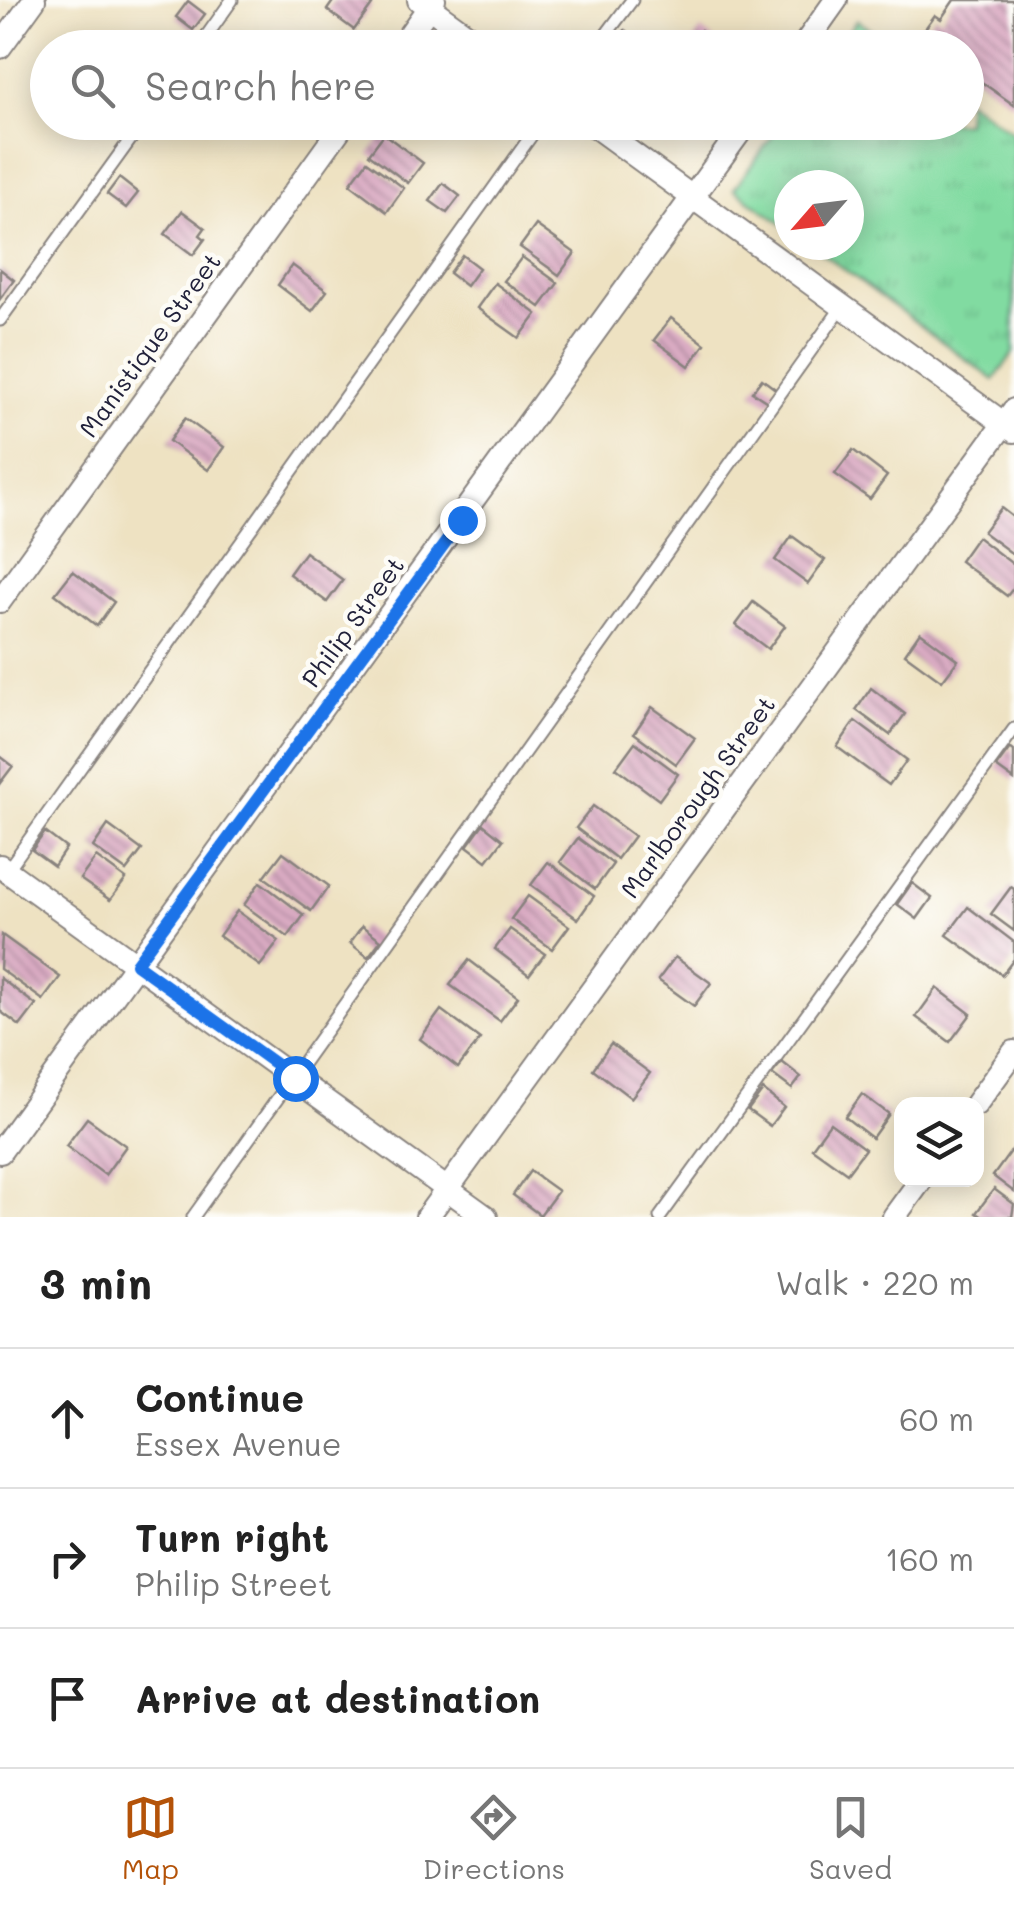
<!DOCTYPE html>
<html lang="en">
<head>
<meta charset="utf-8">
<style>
	:root { --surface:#fff; --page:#f6f6f6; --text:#222; --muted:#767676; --line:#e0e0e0; --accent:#b45309 }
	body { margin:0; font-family:Mali,sans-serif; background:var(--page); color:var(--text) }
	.controls { position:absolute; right:30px; bottom:30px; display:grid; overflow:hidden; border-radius:20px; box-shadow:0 5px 25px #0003 }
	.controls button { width:90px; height:90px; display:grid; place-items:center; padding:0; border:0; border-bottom:2px solid var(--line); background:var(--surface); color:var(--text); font:50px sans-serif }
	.compass { position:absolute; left:774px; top:170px; width:90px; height:90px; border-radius:50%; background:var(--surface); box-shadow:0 5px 25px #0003; rotate:242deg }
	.stop { position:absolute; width:30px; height:30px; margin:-22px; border:8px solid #1a73e8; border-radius:50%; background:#fff }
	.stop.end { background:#1a73e8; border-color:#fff; box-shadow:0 2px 10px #0008 }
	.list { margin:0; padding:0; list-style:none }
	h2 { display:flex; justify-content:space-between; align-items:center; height:130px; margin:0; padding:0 40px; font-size:42px }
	h2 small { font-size:32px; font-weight:400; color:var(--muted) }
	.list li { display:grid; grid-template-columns:65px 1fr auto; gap:30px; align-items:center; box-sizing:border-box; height:140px; padding:0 40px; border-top:2px solid var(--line) }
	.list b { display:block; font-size:38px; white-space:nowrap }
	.list p { margin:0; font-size:32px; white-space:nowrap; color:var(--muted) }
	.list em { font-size:32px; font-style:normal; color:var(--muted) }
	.icon { flex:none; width:55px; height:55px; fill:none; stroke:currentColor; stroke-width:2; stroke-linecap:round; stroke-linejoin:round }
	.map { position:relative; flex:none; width:1014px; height:1217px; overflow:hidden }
	.search { position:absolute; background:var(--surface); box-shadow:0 5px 25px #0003; left:30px; right:30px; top:30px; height:110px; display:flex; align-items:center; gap:25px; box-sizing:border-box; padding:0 35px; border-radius:55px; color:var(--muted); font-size:38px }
	.sheet { height:550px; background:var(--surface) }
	nav { display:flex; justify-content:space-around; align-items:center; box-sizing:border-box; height:140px; border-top:2px solid var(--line); background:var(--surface); font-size:28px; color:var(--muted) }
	nav a { display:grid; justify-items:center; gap:5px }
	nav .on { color:var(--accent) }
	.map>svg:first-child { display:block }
	.grass { fill:url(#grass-tufts); stroke:#527e6e; stroke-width:2.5 }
	.building { fill:url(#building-back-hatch) }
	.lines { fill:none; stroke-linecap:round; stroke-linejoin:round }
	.service-casing { stroke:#88827e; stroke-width:15 }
	.minor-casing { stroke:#88827e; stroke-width:26 }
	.service { stroke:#fff; stroke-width:11 }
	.minor { stroke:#fff; stroke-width:22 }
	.route { stroke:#1a73e8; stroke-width:12 }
	.labels { text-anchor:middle; stroke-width:9; stroke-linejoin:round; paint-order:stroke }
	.street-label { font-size:25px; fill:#22223b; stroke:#fdfcf7 }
</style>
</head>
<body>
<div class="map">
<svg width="1014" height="1217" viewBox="0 0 1014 1217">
	<defs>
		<pattern id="grass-tufts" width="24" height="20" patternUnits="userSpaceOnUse" patternTransform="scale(2.5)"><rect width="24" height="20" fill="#81dba1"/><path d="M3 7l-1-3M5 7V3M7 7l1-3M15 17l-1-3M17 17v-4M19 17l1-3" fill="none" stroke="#6fbc8c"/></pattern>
		<pattern id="building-back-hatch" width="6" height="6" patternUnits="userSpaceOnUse" patternTransform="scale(2.5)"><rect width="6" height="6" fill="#daabc3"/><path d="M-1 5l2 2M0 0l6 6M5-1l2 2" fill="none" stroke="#b08ba0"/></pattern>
	</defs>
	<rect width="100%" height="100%" fill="#fdfcf7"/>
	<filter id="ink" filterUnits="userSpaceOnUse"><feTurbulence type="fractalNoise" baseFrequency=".01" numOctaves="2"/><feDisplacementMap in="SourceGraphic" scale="20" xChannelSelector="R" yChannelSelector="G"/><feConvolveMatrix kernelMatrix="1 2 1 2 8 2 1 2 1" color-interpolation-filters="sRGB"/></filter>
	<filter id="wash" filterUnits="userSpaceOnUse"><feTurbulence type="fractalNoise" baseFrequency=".0048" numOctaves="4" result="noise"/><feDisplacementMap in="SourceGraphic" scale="40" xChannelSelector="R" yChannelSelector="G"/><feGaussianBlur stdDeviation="2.25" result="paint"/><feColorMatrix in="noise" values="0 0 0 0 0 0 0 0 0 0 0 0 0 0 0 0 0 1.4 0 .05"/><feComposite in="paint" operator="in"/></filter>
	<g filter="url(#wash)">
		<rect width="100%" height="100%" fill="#eee2c2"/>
		<g class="grass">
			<polygon points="857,20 895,47 837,47"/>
			<polygon points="967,100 1014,134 1014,352 994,380 811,245 849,245 849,185 789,185 789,229 734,189 782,123 966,122"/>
		</g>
		<g id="blocks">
			<g class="building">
				<polygon points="334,0 364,0 372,5 354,30 327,10"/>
				<polygon points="954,0 1014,0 1014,105 966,71 966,48 934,48 919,37 935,15 941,19"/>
				<polygon points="188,1 205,14 193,30 176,17"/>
				<polygon points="625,30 643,44 641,48 612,48"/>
				<polygon points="701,30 725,48 688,48"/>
				<polygon points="652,122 679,122 670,136"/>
				<polygon points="384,134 423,163 408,183 369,154"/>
				<polygon points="367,161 404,188 387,212 350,184"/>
				<polygon points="119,178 138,193 126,208 107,194"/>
				<polygon points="443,183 460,196 447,213 430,201"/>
				<polygon points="182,211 205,228 200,235 205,239 193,255 165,234"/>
				<polygon points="536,225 575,253 559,275 520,247"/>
				<polygon points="462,255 479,268 466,286 449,273"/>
				<polygon points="522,257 558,283 540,307 504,281"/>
				<polygon points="292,265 327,291 312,311 278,285"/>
				<polygon points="0,269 14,280 0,299"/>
				<polygon points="495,283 537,314 519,338 477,308"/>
				<polygon points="671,318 705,344 689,366 654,340"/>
				<polygon points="762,379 778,391 769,403 752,392"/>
				<polygon points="185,418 224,447 208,470 169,441"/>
				<polygon points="853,450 887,476 870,499 835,474"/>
				<polygon points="1001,508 1014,518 1014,555 983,532"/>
				<polygon points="792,536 825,560 808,584 775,560"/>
				<polygon points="977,537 1014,565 1014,587 1007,596 960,561"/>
				<polygon points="305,552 343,580 327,602 289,574"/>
				<polygon points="73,571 114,602 97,626 55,594"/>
				<polygon points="753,602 785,626 768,649 736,625"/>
				<polygon points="920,632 958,660 942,681 905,654"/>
				<polygon points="871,688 905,714 890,735 856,710"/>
				<polygon points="652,707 695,738 676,764 634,733"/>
				<polygon points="855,721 907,760 889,785 837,747"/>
				<polygon points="635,742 678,774 659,800 616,768"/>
				<polygon points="1010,748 1014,751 1014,780 996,767"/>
				<polygon points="0,756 13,766 0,783"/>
				<polygon points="593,806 634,836 617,859 576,828"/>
				<polygon points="483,824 503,840 487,861 467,846"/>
				<polygon points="108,825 142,850 126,871 93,847"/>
				<polygon points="45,832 66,848 54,866 32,850"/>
				<polygon points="578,838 613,864 595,889 560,862"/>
				<polygon points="283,852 329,886 311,911 264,877"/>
				<polygon points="96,857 126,879 110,900 80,879"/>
				<polygon points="548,862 594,896 578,919 531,885"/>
				<polygon points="260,882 304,915 288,937 244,905"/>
				<polygon points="912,883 932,898 917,919 897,904"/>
				<polygon points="1011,887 1014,889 1014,931 991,914"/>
				<polygon points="528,896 569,926 552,949 511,919"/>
				<polygon points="968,907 1014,942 1014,959 1002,975 947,935"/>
				<polygon points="237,911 279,941 260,966 219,936"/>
				<polygon points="362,926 381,940 368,957 350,943"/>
				<polygon points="510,929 545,954 529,975 495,949"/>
				<polygon points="2,935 60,977 43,1000 0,969"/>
				<polygon points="675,957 711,983 694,1006 658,980"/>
				<polygon points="469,960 518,997 500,1021 450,985"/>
				<polygon points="0,978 36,1005 20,1026 0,1011"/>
				<polygon points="937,988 971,1014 950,1042 916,1017"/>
				<polygon points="441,1010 480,1039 458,1068 420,1039"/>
				<polygon points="611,1044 650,1073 631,1098 593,1069"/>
				<polygon points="782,1062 801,1077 792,1089 772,1074"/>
				<polygon points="763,1090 784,1107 770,1126 748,1110"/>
				<polygon points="862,1094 889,1114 872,1138 845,1117"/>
				<polygon points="87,1118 126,1146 105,1175 66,1146"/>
				<polygon points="830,1123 865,1149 847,1173 812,1148"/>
				<polygon points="1014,1147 1014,1192 993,1176"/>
				<polygon points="530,1171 558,1191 540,1215 513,1195"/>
				<polygon points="994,1189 1014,1204 1012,1217 982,1217 976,1213"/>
			</g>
		</g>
	</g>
	<g filter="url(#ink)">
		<use href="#blocks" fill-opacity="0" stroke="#88827e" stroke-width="2.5"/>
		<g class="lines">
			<defs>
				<g id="service">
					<polyline points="198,48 232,0"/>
					<polyline points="596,48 632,0"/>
					<polyline points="0,320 143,122"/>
					<polyline points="6,872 541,122"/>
					<polyline points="193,1217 842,307"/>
					<polyline points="660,1217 1014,729"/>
				</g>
				<g id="minor">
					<polyline points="419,0 485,48"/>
					<polyline points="0,47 34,0"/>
					<polyline points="400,48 434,0"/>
					<polyline points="802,48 836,0"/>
					<polyline points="589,122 1014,431"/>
					<polyline points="0,601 345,122"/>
					<polyline points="0,866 486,1217"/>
					<polyline points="976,1104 1014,1052"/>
					<polyline points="0,1152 747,122"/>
					<polyline points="427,1217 1014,410"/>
					<polyline points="894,1217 921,1180"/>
				</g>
			</defs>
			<use href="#service" class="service-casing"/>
			<use href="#minor" class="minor-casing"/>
			<use href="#service" class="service"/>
			<use href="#minor" class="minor"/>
		</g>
	</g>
	<g class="lines" filter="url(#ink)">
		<polyline class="route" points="295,1078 136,964 462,520"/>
	</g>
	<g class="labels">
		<g class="street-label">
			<text transform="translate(150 345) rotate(-54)" y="9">Manistique Street</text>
			<text transform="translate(353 622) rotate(-54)" y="9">Philip Street</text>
			<text transform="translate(698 797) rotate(-54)" y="9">Marlborough Street</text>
		</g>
	</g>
</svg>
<div class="controls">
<button><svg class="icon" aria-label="layers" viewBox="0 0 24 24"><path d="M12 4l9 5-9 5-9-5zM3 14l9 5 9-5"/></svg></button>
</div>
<svg class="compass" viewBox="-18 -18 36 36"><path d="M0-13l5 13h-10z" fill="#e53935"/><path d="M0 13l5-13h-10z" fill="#767676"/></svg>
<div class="stop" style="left:295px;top:1078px"></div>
<div class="stop end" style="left:462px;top:520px"></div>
<div class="search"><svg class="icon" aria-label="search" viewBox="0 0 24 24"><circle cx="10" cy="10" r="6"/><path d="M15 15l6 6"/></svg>Search here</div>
</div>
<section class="sheet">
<h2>3 min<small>Walk · 220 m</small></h2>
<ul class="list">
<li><svg class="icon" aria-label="ahead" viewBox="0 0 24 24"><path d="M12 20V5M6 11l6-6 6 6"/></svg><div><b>Continue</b><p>Essex Avenue</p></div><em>60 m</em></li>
<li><svg class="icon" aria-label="right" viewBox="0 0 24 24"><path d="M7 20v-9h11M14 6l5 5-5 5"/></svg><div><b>Turn right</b><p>Philip Street</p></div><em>160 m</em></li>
<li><svg class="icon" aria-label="arrive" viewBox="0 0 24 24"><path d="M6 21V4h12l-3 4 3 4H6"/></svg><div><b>Arrive at destination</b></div></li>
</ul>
</section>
<nav>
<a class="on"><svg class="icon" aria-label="map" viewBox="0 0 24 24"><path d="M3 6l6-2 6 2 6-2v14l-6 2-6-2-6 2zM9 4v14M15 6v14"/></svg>Map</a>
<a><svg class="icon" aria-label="directions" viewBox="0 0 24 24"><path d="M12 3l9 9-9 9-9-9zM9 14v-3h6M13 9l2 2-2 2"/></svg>Directions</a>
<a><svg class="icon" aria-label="saved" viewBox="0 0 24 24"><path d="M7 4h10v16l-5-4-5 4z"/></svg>Saved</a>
</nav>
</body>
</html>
